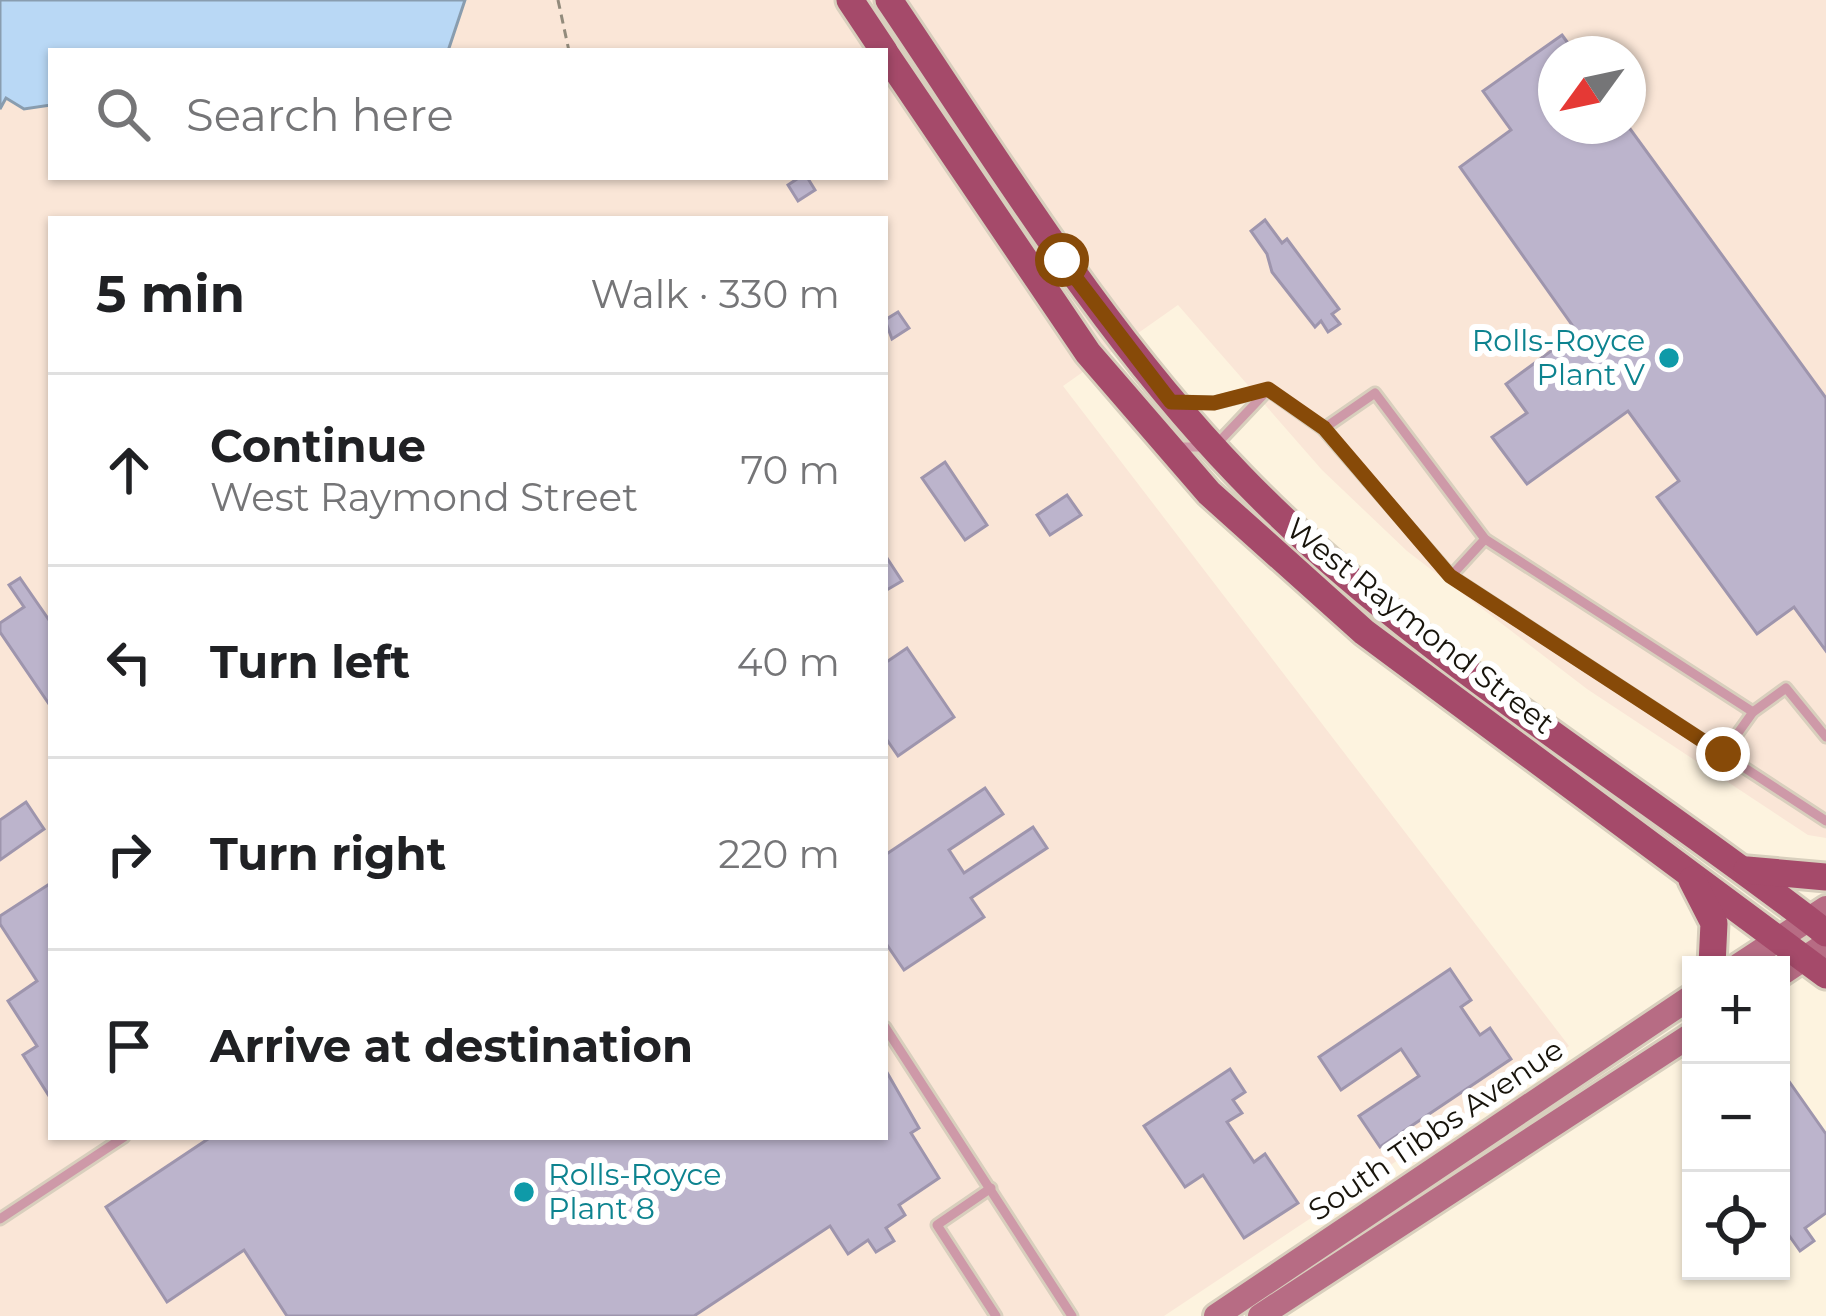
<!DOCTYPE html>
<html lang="en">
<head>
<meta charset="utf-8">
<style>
	:root { --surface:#fff; --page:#f6f6f6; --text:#202124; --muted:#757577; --line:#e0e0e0 }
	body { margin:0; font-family:Montserrat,sans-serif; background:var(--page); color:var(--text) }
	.controls { position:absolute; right:36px; bottom:36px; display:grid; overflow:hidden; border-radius:0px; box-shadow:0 3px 9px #0004 }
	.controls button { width:108px; height:108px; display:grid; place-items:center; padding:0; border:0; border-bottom:3px solid var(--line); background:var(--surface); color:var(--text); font:60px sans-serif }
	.compass { position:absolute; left:1538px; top:36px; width:108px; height:108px; border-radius:50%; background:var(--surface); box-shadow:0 3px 9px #0004; rotate:237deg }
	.stop { position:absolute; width:36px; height:36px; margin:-27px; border:9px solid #874a08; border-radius:50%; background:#fff }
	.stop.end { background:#874a08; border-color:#fff; box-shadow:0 3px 12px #0008 }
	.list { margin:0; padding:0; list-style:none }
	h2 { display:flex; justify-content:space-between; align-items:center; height:156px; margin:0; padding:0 48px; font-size:51px }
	h2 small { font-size:39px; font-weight:400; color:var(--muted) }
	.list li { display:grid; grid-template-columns:78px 1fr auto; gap:36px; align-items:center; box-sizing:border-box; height:192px; padding:0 48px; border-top:3px solid var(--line) }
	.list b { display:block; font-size:45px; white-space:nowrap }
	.list p { margin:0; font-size:39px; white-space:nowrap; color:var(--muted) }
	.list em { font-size:39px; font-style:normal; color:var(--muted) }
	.icon { flex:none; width:66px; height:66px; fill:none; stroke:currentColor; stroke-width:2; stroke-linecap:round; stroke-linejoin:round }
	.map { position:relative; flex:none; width:1826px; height:1316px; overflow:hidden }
	.search { position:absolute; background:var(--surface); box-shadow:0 3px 9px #0004; left:48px; top:48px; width:840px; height:132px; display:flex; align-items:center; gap:30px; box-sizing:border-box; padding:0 42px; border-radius:0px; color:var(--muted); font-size:45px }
	.panel { position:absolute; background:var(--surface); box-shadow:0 3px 9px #0004; left:48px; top:216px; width:840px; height:924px; border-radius:0px }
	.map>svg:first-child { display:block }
	.industrial { fill:#fae6d7; fill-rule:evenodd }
	.water { fill:#b9d8f5; stroke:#899daf; stroke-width:3 }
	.building { fill:#bcb4cc; stroke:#9e95ad; stroke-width:3 }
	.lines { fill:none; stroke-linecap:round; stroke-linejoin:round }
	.service-casing { stroke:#d8cfbd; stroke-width:15 }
	.secondary-casing { stroke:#d8cfbd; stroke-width:30 }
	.primary-casing { stroke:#d8cfbd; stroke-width:33 }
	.path { stroke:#928b7c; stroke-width:3; stroke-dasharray:9 6; stroke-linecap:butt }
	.service { stroke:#ce99a8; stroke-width:9 }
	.secondary { stroke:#b76c84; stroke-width:24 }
	.primary { stroke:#a54a6a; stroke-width:27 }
	.route { stroke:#874a08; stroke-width:15 }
	.culture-dot { fill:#0f9aa8; stroke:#fff; stroke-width:4.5 }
	.labels { text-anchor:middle; stroke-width:12; stroke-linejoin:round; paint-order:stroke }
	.culture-label { font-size:30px; fill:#0d838f; stroke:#fff; text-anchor:end }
	.street-label { font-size:30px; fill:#18140b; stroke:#fff }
</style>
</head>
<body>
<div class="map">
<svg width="1826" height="1316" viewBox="0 0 1826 1316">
	<rect width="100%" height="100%" fill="#fdf3df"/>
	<path class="industrial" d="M 0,0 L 1826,0 L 1826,838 L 1808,835 L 1587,689 L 1407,551 L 1322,470 L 1178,305 L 1063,386 L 1569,1046 L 1164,1316 L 0,1316 ZM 51,51 L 885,51 L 885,177 L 51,177 ZM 1556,54 L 1628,54 L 1628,126 L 1556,126 ZM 51,219 L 885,219 L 885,1137 L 51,1137 Z"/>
	<polygon class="water" points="0,0 465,0 448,51 51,51 51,105 24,109 6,98 0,109"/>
	<g class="building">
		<polygon points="1562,35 1576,54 1556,54 1556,126 1628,126 1826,398 1826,651 1794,607 1757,634 1657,497 1679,481 1628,411 1527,484 1492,437 1527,413 1506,384 1577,332 1460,167 1511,130 1483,91"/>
		<polygon points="800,177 807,177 815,190 798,201 788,185"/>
		<polygon points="1265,220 1282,243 1287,239 1339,309 1332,314 1340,324 1328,332 1321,321 1315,327 1272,272 1267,254 1251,231"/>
		<polygon points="898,312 909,328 892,339 885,320"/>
		<polygon points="945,462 987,525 965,540 922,478"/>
		<polygon points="1067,495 1081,515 1050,535 1037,515"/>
		<polygon points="885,555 902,581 885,591"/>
		<polygon points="20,578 51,623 51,707 0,632 0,623 24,607 9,585"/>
		<polygon points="907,648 954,717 898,756 885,737 885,663"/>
		<polygon points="985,788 1003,814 949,850 964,873 1033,827 1047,848 971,898 984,917 904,970 885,942 885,855"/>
		<polygon points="26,802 44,829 0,860 0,820"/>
		<polygon points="51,883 51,1099 23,1055 37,1046 8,1001 37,981 0,924 0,916"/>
		<polygon points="1450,969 1471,1000 1461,1007 1480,1035 1490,1028 1511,1059 1380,1147 1359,1116 1419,1076 1401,1049 1341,1090 1319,1057"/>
		<polygon points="885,1069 919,1128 911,1133 939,1178 899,1205 905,1215 886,1228 894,1241 876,1252 868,1240 848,1254 830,1226 694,1316 287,1316 244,1250 167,1302 106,1207 211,1137 885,1137"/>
		<polygon points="1230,1069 1245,1092 1233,1100 1242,1113 1227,1122 1254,1162 1265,1154 1298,1203 1244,1238 1203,1175 1185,1187 1144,1126"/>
		<polygon points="1781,1070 1826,1134 1826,1213 1805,1228 1814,1241 1800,1251 1781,1224"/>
	</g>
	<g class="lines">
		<defs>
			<g id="service">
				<polyline points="1182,402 1214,403 1268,390 1323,429 1451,576 1826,821"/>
				<polyline points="1323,429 1375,393 1485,539 1753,712"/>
				<polyline points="1179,447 1214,447 1268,390"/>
				<polyline points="1451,576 1485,539"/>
				<polyline points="1723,754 1753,712 1786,688 1826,737"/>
				<polyline points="885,1027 1072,1316"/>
				<polyline points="991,1188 937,1225 996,1316"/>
				<polyline points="0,1219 124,1137"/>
			</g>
			<g id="secondary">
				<polyline points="1739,965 1826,908"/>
				<polyline points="1781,974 1826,944"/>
				<polyline points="1216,1316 1691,997"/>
				<polyline points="1260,1316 1691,1035"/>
			</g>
			<g id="primary">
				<polyline points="850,0 884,51"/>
				<path d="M 889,0 C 1000,164 1101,332 1239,475 C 1407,650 1634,783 1826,933"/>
				<polyline points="885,53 1088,353 1209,493 1364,632 1826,975"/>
				<polyline points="1747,870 1826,877"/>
				<polyline points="1692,880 1714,923 1712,965"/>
			</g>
		</defs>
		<use href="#service" class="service-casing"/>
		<use href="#secondary" class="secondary-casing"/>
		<use href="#primary" class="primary-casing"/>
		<polyline class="path" points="558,0 569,51"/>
		<use href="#service" class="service"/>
		<use href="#secondary" class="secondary"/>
		<use href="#primary" class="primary"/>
	</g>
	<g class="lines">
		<polyline class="route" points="1062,260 1171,402 1214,403 1268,389 1324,428 1450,576 1723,754"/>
	</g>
	<g class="culture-dot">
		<circle cx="1669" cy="358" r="12"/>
		<circle cx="524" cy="1192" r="12"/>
	</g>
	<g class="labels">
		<g class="culture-label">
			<text x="1645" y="351">Rolls-Royce<tspan x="1645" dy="34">Plant V</tspan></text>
			<text x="548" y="1185" text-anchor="start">Rolls-Royce<tspan x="548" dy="34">Plant 8</tspan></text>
		</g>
		<g class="street-label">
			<text transform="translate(1420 626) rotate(38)" y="10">West Raymond Street</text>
			<text transform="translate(1436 1130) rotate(-34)" y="10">South Tibbs Avenue</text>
		</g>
	</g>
</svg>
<div class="controls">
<button>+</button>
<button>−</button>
<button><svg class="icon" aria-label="locate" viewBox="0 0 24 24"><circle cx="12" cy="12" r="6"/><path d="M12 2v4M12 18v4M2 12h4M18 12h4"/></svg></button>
</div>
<svg class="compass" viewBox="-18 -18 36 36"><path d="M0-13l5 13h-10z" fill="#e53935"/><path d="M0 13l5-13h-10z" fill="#757577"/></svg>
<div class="stop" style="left:1062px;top:260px"></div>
<div class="stop end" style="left:1723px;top:754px"></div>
<div class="search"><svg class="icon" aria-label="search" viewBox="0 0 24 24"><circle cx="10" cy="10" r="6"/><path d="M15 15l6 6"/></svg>Search here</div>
<section class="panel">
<h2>5 min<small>Walk · 330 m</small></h2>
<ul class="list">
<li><svg class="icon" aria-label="ahead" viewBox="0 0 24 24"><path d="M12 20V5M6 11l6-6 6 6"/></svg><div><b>Continue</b><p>West Raymond Street</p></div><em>70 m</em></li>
<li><svg class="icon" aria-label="left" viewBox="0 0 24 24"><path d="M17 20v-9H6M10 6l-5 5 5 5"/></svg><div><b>Turn left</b></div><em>40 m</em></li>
<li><svg class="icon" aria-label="right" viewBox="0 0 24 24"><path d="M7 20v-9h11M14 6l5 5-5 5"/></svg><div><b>Turn right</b></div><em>220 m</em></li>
<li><svg class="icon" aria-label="arrive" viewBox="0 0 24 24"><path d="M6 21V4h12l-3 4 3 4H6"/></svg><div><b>Arrive at destination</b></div></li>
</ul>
</section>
</div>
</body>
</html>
